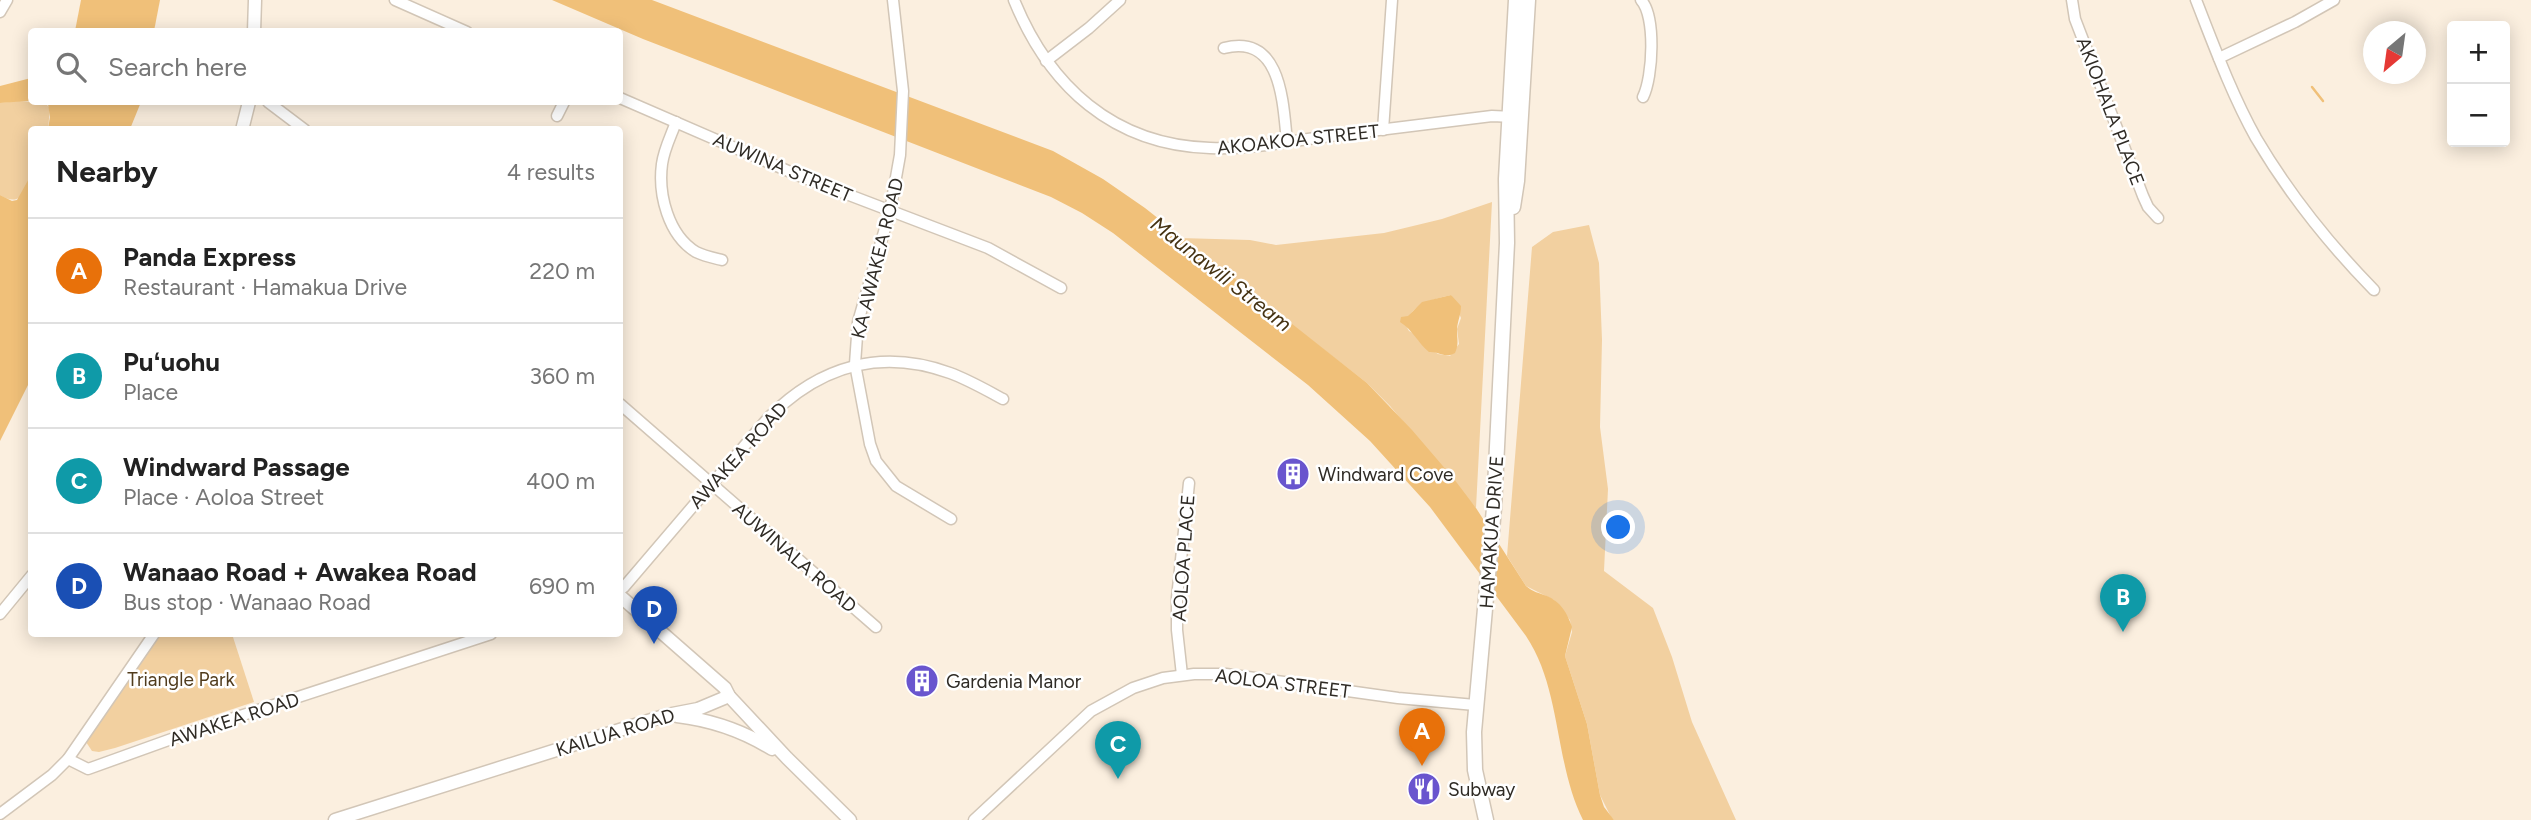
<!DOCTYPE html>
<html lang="en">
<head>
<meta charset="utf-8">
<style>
	:root { --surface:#fff; --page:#f6f6f6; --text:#222; --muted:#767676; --line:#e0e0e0; --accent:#b45309 }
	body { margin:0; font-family:Figtree,sans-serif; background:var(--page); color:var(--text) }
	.controls { position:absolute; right:21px; top:21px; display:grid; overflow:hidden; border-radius:7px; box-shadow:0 4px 18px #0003 }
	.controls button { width:63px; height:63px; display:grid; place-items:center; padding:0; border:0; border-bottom:2px solid var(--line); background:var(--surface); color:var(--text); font:35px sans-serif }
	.compass { position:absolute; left:2363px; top:21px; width:63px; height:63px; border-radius:50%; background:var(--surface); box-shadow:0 4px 18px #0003; rotate:209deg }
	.you { position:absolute; left:1619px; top:528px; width:24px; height:24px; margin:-18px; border:5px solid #fff; border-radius:50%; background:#1a73e8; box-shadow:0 0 0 10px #1a73e833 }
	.badge { display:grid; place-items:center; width:46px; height:46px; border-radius:50%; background:var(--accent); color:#fff; font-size:23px; font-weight:700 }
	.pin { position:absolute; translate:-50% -58px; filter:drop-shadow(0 2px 4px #0008) }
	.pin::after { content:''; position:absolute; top:37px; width:24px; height:21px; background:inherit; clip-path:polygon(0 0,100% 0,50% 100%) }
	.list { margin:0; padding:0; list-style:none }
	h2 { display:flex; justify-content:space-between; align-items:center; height:91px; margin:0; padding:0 28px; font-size:30px }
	h2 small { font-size:23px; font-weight:400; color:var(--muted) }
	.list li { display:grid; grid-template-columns:46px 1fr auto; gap:21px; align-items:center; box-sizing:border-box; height:105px; padding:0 28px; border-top:2px solid var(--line) }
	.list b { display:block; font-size:26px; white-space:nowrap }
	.list p { margin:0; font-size:23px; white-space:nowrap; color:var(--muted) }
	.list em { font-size:23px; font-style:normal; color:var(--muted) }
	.icon { flex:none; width:38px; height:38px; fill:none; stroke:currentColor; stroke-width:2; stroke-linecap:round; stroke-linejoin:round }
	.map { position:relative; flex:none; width:2531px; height:820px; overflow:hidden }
	.search { position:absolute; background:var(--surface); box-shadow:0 4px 18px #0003; left:28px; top:28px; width:595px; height:77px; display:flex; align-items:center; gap:18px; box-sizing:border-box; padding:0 24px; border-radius:7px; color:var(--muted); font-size:26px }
	.panel { position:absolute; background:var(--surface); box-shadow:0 4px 18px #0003; left:28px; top:126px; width:595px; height:511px; border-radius:7px }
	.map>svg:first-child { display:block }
	.green { fill:#f2d0a0; fill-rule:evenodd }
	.water { fill:#f0c079 }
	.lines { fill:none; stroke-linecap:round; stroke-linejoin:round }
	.stream { stroke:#f0c079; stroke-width:2.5 }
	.minor-casing { stroke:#d2c6b7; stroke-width:13 }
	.tertiary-casing { stroke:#d2c6b7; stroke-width:15 }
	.secondary-casing { stroke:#d2c6b7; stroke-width:17 }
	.minor { stroke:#fff; stroke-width:10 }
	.tertiary { stroke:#fff; stroke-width:12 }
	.secondary { stroke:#fff; stroke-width:14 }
	.labels { text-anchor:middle; stroke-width:5; stroke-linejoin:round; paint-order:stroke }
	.street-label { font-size:19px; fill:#2f2b25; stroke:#fff }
	.poi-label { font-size:19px; fill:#2f2b25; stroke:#fff; text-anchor:start }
	.park-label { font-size:19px; fill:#513c1d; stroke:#fff }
	.water-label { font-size:21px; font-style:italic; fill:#463313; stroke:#fff }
</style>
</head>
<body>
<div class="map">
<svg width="2531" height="820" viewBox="0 0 2531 820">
	<rect width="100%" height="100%" fill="#fbefdf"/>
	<g class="green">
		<path d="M 19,101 L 45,103 L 50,108 L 48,129 L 32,130 C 31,148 36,218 0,195 L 0,103 Z"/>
		<path d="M 1492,202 L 1476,508 L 1390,406 L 1367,383 L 1180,238 L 1250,240 L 1276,245 L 1384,233 L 1442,219 ZM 1451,295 L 1461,318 L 1457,329 L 1459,344 L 1450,356 L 1438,354 L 1418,340 L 1417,335 L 1409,331 L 1405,324 C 1413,303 1431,300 1451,295 Z"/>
		<polygon points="1589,225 1599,263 1602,340 1600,427 1608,489 1604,571 1653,608 1672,657 1692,722 1736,820 1614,820 1611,817 1600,795 1587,724 1565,656 1572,632 1570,620 1554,600 1526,586 1507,556 1532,247 1553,232"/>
		<polygon points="157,634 232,634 254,702 115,748 99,752 92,751 84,739"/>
	</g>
	<g class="water">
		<polygon points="81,0 160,0 154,31 75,31"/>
		<path d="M 552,0 L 652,0 L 1053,151 L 1103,179 L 1145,208 L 1367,383 L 1412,430 L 1454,479 L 1476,508 L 1526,586 C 1533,592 1539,593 1547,596 C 1560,601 1568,614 1572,627 L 1565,656 L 1587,724 L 1600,795 L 1604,807 L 1614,820 L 1583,820 C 1554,762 1562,690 1526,636 L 1430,507 L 1370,441 L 1308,385 L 1113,233 L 1082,213 L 1051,197 L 643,39 Z"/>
		<polygon points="31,78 32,102 141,102 130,129 48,129 50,117 48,104 28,101 0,103 0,86"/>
		<polygon points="31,175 31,379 0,441 0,195 12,201 17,200"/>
		<path d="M 1451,295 L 1461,306 C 1461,315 1457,322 1457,330 C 1457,340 1459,344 1455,353 C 1445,359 1439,351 1429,352 C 1418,343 1413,330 1400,322 L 1401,317 L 1408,316 L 1422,302 Z"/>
	</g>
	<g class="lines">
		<polyline class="stream" points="2312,87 2323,101"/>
		<defs>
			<g id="minor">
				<polyline points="395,0 467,32"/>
				<polyline points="893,0 903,91 900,155 890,211 858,322 855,364 870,444 876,461 896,486 951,519"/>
				<path d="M 1014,0 C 1049,86 1113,145 1210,148 C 1247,150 1285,142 1322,137 C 1379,130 1435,123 1492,116 L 1514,117"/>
				<path d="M 1641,0 C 1656,16 1653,77 1643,97"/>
				<polyline points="2072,0 2075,19 2143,196 2148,207 2158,218"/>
				<path d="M 2196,0 C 2214,46 2232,95 2256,138 C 2289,194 2329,244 2374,290"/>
				<polyline points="0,12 7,0"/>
				<path d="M 1224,48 C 1282,33 1283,104 1287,142"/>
				<polyline points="2219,58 2295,22 2334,0"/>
				<polyline points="1046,61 1089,28 1120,0"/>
				<polyline points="620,98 802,177 988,248 1061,288"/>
				<polyline points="268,102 305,130"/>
				<polyline points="557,116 564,102"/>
				<path d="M 676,122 C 671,136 664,149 662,164 C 658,194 668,235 696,252 C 704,256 714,258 722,260"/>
				<polyline points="1383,130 1392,0"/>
				<polyline points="620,404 876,627"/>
				<path d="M 620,590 L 624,587 L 769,417 C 820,366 881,348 950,373 C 969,380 986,390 1003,399"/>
				<polyline points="0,614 32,575"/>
				<polyline points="1182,675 1177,630 1177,598 1189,483"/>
				<polyline points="68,759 88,769 188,733 491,634"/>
				<polyline points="0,814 52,775 68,759 154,634"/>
				<polyline points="974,820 1091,711 1133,688 1163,678 1194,674 1226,674 1398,698 1475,705"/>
			</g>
			<g id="tertiary">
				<polyline points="254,32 255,0"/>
				<polyline points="242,130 249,102"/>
				<polyline points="620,596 725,688 729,696 787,758 850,820"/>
				<path d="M 677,716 C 711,720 743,731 772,749"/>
				<polyline points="335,820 667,715 698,709 729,696"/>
			</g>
			<g id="secondary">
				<polyline points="1513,207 1517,181 1528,0"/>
				<polyline points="1486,820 1475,770 1474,732 1494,508 1507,243 1506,179 1516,0"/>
			</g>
		</defs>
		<use href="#minor" class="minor-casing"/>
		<use href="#tertiary" class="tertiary-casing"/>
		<use href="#secondary" class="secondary-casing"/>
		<use href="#minor" class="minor"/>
		<use href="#tertiary" class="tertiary"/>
		<use href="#secondary" class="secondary"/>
	</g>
	<defs>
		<symbol id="building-disc" viewBox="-11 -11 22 22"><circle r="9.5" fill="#6955ce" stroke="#fff"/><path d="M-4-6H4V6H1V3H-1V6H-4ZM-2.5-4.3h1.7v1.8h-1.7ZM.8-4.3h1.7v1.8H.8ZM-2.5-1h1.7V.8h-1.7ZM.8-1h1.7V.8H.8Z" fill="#fff"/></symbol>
		<symbol id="restaurant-disc" viewBox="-11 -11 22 22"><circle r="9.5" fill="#6955ce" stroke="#fff"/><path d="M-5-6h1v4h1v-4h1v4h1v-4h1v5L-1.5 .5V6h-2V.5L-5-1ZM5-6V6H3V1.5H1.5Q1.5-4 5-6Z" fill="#fff"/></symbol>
	</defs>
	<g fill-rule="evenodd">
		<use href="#building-disc" x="1274" y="455" width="38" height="38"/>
		<use href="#building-disc" x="903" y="662" width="38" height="38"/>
		<use href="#restaurant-disc" x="1405" y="770" width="38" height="38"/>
	</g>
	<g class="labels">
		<g class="street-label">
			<text transform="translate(2111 111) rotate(69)" y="7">AKIOHALA PLACE</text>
			<text transform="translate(1298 139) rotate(-6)" y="7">AKOAKOA STREET</text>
			<text transform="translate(783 167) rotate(23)" y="7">AUWINA STREET</text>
			<text transform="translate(877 258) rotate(-76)" y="7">KA AWAKEA ROAD</text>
			<text transform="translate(738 455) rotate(-48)" y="7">AWAKEA ROAD</text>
			<text transform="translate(1491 532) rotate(-86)" y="7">HAMAKUA DRIVE</text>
			<text transform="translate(795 557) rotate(41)" y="7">AUWINALA ROAD</text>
			<text transform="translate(1183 558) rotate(-86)" y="7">AOLOA PLACE</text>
			<text transform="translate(1283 683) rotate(7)" y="7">AOLOA STREET</text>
			<text transform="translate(234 719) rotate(-18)" y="7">AWAKEA ROAD</text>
			<text transform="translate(615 732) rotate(-17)" y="7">KAILUA ROAD</text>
		</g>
		<g class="poi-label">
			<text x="1318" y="481">Windward Cove</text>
			<text x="946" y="688">Gardenia Manor</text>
			<text x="1448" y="796">Subway</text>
		</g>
		<g class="park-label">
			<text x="181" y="686">Triangle Park</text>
		</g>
		<g class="water-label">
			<text transform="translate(1221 274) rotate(38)" y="7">Maunawili Stream</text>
		</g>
	</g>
</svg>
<div class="controls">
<button>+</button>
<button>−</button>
</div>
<svg class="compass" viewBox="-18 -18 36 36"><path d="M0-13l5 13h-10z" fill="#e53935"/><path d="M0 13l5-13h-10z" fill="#767676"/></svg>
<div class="you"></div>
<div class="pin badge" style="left:1422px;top:766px;background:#e8710a">A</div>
<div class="pin badge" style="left:2123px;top:632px;background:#0f9aa8">B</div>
<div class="pin badge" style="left:1118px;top:779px;background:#0f9aa8">C</div>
<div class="pin badge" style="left:654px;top:644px;background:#1a4fb4">D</div>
<div class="search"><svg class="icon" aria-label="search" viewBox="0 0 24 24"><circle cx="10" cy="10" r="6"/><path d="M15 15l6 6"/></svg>Search here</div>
<section class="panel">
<h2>Nearby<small>4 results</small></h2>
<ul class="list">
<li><span class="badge" style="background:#e8710a">A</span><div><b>Panda Express</b><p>Restaurant · Hamakua Drive</p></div><em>220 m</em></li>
<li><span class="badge" style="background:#0f9aa8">B</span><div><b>Puʻuohu</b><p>Place</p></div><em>360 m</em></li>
<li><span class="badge" style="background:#0f9aa8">C</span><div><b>Windward Passage</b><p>Place · Aoloa Street</p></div><em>400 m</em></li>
<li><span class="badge" style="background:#1a4fb4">D</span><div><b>Wanaao Road + Awakea Road</b><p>Bus stop · Wanaao Road</p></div><em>690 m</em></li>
</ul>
</section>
</div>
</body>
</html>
